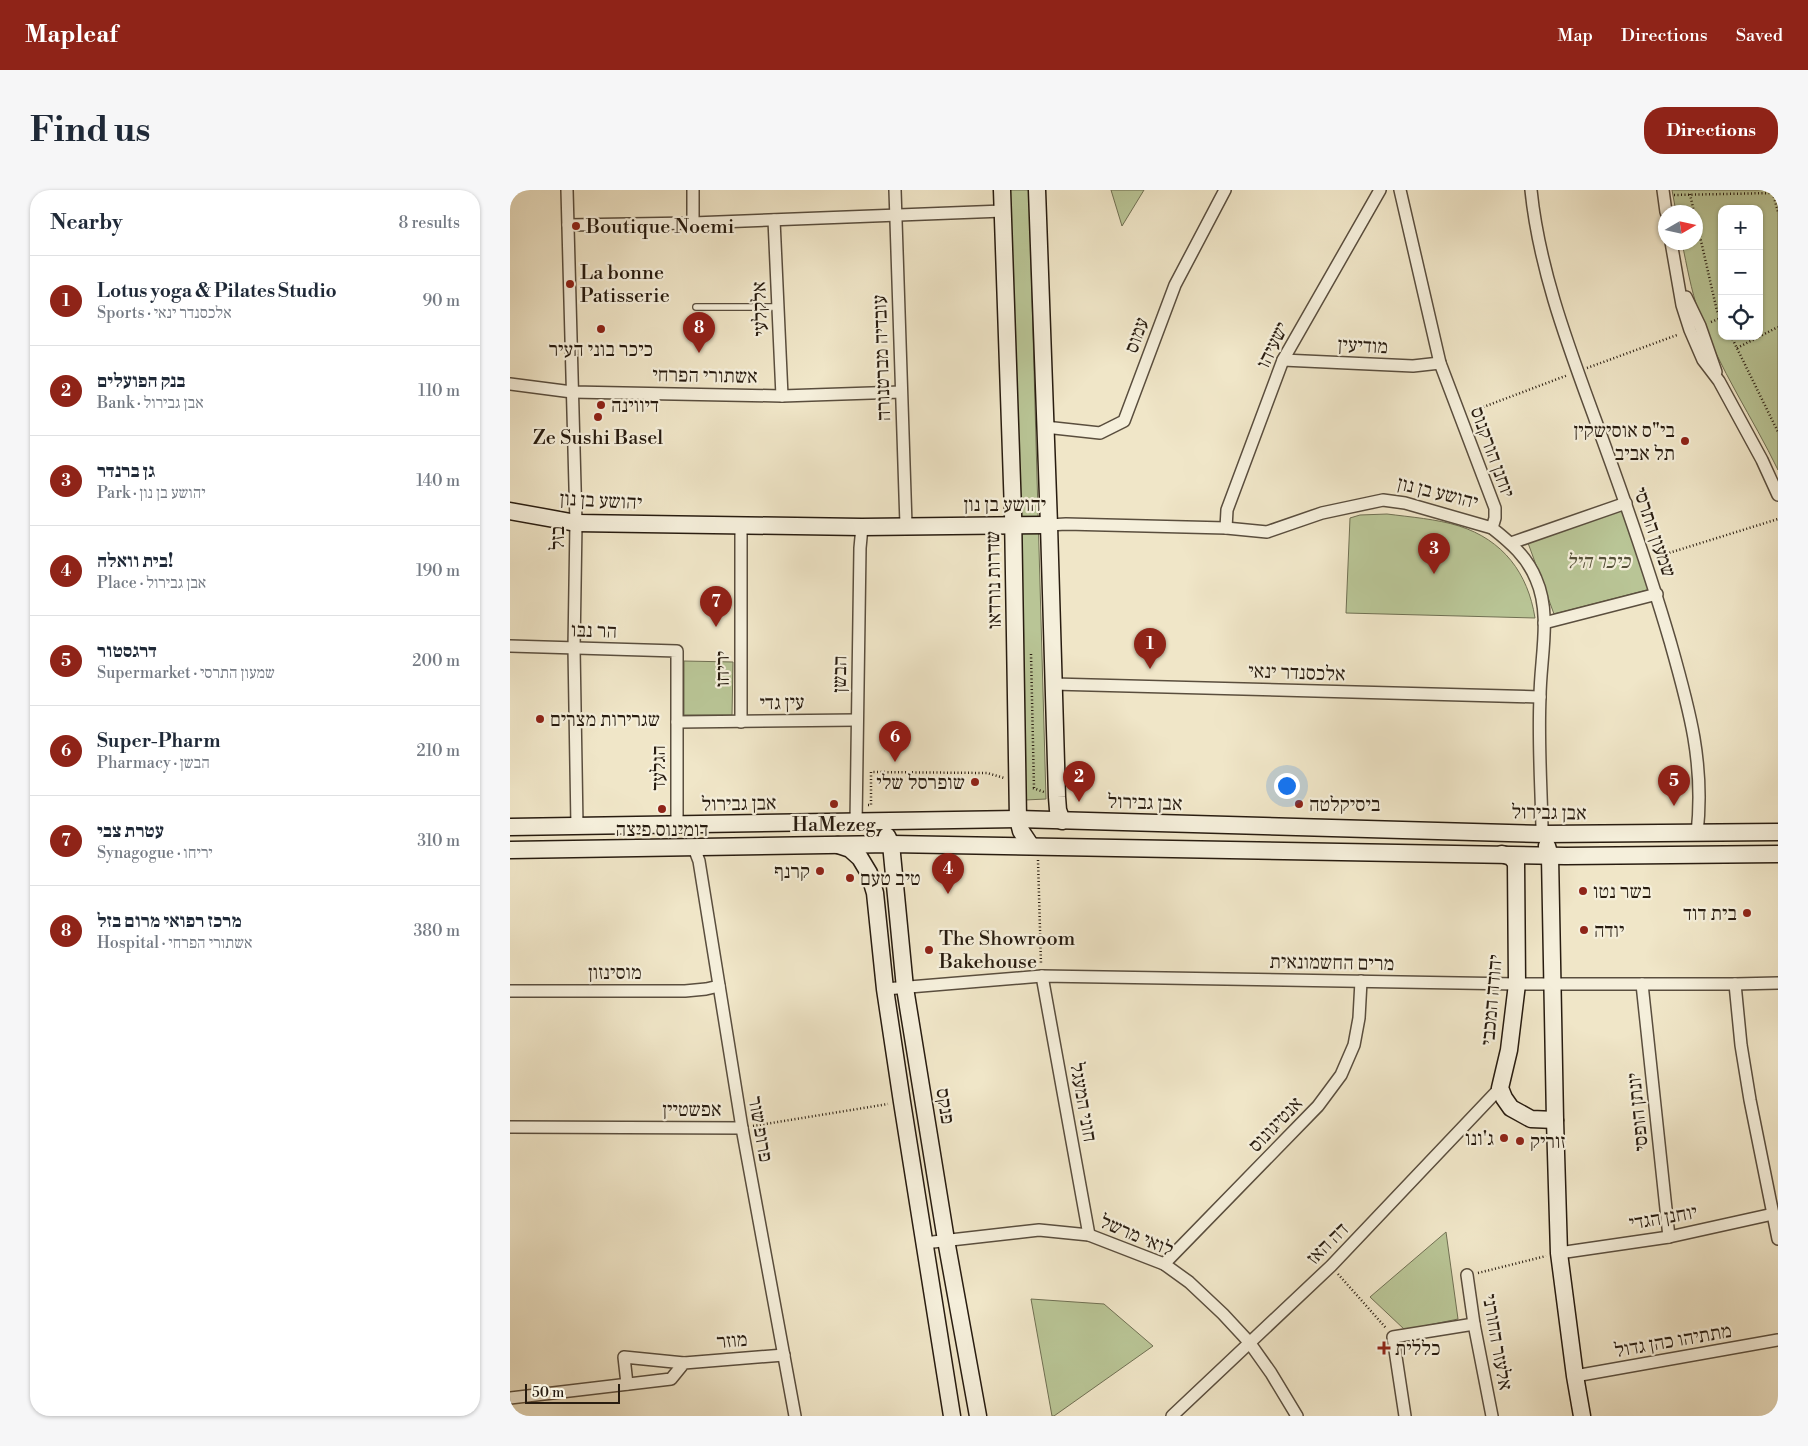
<!DOCTYPE html>
<html lang="en">
<head>
<meta charset="utf-8">
<style>
	:root { --surface:#fff; --page:#f6f6f7; --text:#1f2937; --muted:#747a83; --line:#e0e1e3; --accent:#8f2418 }
	body { margin:0; font-family:"Libre Bodoni","Frank Ruhl Libre",serif; background:var(--page); color:var(--text) }
	.controls { position:absolute; right:15px; top:15px; display:grid; overflow:hidden; border-radius:10px; box-shadow:0 1px 4px #0004 }
	.controls button { width:45px; height:45px; display:grid; place-items:center; padding:0; border:0; border-bottom:1px solid var(--line); background:var(--surface); color:var(--text); font:25px sans-serif }
	.compass { position:absolute; left:1148px; top:15px; width:45px; height:45px; border-radius:50%; background:var(--surface); box-shadow:0 1px 4px #0004; rotate:81deg }
	.scale { position:absolute; left:15px; bottom:12px; width:95px; box-sizing:border-box; padding-left:5px; border:2px solid #281c10; border-top:0; font-size:14px; line-height:18px; white-space:nowrap; color:#281c10; -webkit-text-stroke:4px #f5efdb; paint-order:stroke }
	.you { position:absolute; left:776px; top:595px; width:18px; height:18px; margin:-12px; border:4px solid #fff; border-radius:50%; background:#1a73e8; box-shadow:0 0 0 8px #1a73e833 }
	.badge { display:grid; place-items:center; width:32px; height:32px; border-radius:50%; background:var(--accent); color:#fff; font-size:16px; font-weight:700 }
	.pin { position:absolute; translate:-50% -41px; filter:drop-shadow(0 1px 2px #0008) }
	.pin::after { content:''; position:absolute; top:26px; width:18px; height:15px; background:inherit; clip-path:polygon(0 0,100% 0,50% 100%) }
	.list { margin:0; padding:0; list-style:none }
	h2 { display:flex; justify-content:space-between; align-items:center; height:65px; margin:0; padding:0 20px; font-size:21px }
	h2 small { font-size:16px; font-weight:400; color:var(--muted) }
	.list li { display:grid; grid-template-columns:32px 1fr auto; gap:15px; align-items:center; box-sizing:border-box; height:90px; padding:0 20px; border-top:1px solid var(--line) }
	.list b { display:block; font-size:19px; white-space:nowrap }
	.list p { margin:0; font-size:16px; white-space:nowrap; color:var(--muted) }
	.list em { font-size:16px; font-style:normal; color:var(--muted) }
	.icon { flex:none; width:28px; height:28px; fill:none; stroke:currentColor; stroke-width:2; stroke-linecap:round; stroke-linejoin:round }
	.map { position:relative; flex:none; width:1268px; height:1226px; overflow:hidden; border-radius:20px }
	header { display:flex; align-items:center; gap:30px; box-sizing:border-box; height:70px; padding:0 25px; background:var(--accent); color:#fff }
	header strong { font-size:24px }
	nav { display:flex; gap:28px; margin-inline-start:auto; font-size:18px }
	.intro { display:flex; align-items:center; justify-content:space-between; box-sizing:border-box; height:120px; padding:0 30px }
	h1 { margin:0; font-size:35px }
	.button { padding:12px 22px; border-radius:20px; background:var(--accent); color:#fff; font-size:18px; font-weight:700 }
	main { display:flex; gap:30px; padding:0 30px }
	aside { flex:1; background:var(--surface); border-radius:20px; box-shadow:0 1px 4px #0004 }
	.map>svg:first-child { display:block }
	.green { fill:#b9c596; stroke:#707053; fill-rule:evenodd }
	.lines { fill:none; stroke-linecap:round; stroke-linejoin:round }
	.lane-casing { stroke:#5a4e3e; stroke-width:8 }
	.street-casing { stroke:#5a4e3e; stroke-width:14 }
	.secondary-casing { stroke:#281c10; stroke-width:19 }
	.path { stroke:#281c10; stroke-width:2.5; stroke-dasharray:1 2.5; stroke-linecap:butt }
	.lane { stroke:#f5efdb; stroke-width:5.5 }
	.street { stroke:#f5efdb; stroke-width:11 }
	.secondary { stroke:#f5efdb; stroke-width:16 }
	.poi-dot { fill:#8f2418; stroke:#f5efdb; stroke-width:2 }
	.labels { text-anchor:middle; stroke-width:4.5; stroke-linejoin:round; paint-order:stroke }
	.poi-label { font-size:20px; fill:#281c10; stroke:#f5efdb; text-anchor:start }
	.street-label { font-size:20px; fill:#281c10; stroke:#f5efdb }
	.park-label { font-size:20px; font-style:italic; fill:#544f38; stroke:#f5efdb }
</style>
</head>
<body>
<header>
<strong>Mapleaf</strong>
<nav><a>Map</a><a>Directions</a><a>Saved</a></nav>
</header>
<div class="intro"><h1>Find us</h1><a class="button">Directions</a></div>
<main>
<aside>
<h2>Nearby<small>8 results</small></h2>
<ul class="list">
<li><span class="badge">1</span><div><b>Lotus yoga &amp; Pilates Studio</b><p>Sports · אלכסנדר ינאי</p></div><em>90 m</em></li>
<li><span class="badge">2</span><div><b>בנק הפועלים</b><p>Bank · אבן גבירול</p></div><em>110 m</em></li>
<li><span class="badge">3</span><div><b>גן ברנדר</b><p>Park · יהושע בן נון</p></div><em>140 m</em></li>
<li><span class="badge">4</span><div><b>בית וואלה!</b><p>Place · אבן גבירול</p></div><em>190 m</em></li>
<li><span class="badge">5</span><div><b>דרגסטור</b><p>Supermarket · שמעון התרסי</p></div><em>200 m</em></li>
<li><span class="badge">6</span><div><b>Super-Pharm</b><p>Pharmacy · הבשן</p></div><em>210 m</em></li>
<li><span class="badge">7</span><div><b>עטרת צבי</b><p>Synagogue · יריחו</p></div><em>310 m</em></li>
<li><span class="badge">8</span><div><b>מרכז רפואי מרום בזל</b><p>Hospital · אשתורי הפרחי</p></div><em>380 m</em></li>
</ul>
</aside>
<div class="map">
<svg width="1268" height="1226" viewBox="0 0 1268 1226">
	<rect width="100%" height="100%" fill="#f0e6c8"/>
	<filter id="stains"><feTurbulence type="fractalNoise" baseFrequency=".004" numOctaves="4"/><feColorMatrix values="0 0 0 0 .2 0 0 0 0 .09 0 0 0 0 .02 0 0 0 .5 -.17"/></filter>
	<radialGradient id="worn" r=".72"><stop offset=".6" stop-color="#630" stop-opacity="0"/><stop offset="1" stop-color="#630" stop-opacity=".3"/></radialGradient>
	<g class="green">
		<polygon points="498,0 519,0 536,609 515,610"/>
		<polygon points="601,0 634,0 612,36"/>
		<path d="M 1162,0 L 1268,0 L 1268,280 C 1243,228 1209,179 1189,123 C 1181,100 1177,76 1172,53 L 1186,52 L 1186,22 L 1166,22 ZM 1212,19 L 1249,19 L 1249,146 L 1212,146 Z"/>
		<polygon points="1113,320 1141,399 1044,424 1018,353"/>
		<path d="M 877,324 C 900,327 927,329 949,336 C 993,350 1018,383 1025,428 L 836,423 L 840,328 L 850,325 Z"/>
		<polygon points="174,471 223,472 222,525 174,525"/>
		<polygon points="936,1042 948,1129 895,1140 860,1107"/>
		<polygon points="521,1109 594,1114 643,1156 544,1226 542,1226"/>
	</g>
	<g class="lines">
		<defs>
			<polyline id="lane" points="186,117 268,117"/>
			<g id="street">
				<polyline points="57,0 66,333 64,458 67,636"/>
				<polyline points="183,0 183,33"/>
				<polyline points="385,0 396,335"/>
				<path d="M 890,0 L 930,173 L 985,318 L 985,328 L 982,338 C 1001,353 1017,367 1026,389 C 1042,425 1030,469 1030,507 C 1028,550 1031,593 1032,637 L 1034,644"/>
				<path d="M 1021,0 C 1029,79 1058,155 1085,229 C 1112,302 1138,376 1160,451 C 1179,518 1195,573 1187,644"/>
				<polyline points="1153,0 1156,22"/>
				<polyline points="264,30 272,206"/>
				<polyline points="58,35 183,33 493,21"/>
				<polyline points="1161,52 1172,115 1180,140 1193,170 1209,191 1252,270 1268,305"/>
				<polyline points="1176,107 1190,136 1206,182"/>
				<polyline points="773,170 903,176 930,173"/>
				<polyline points="0,194 62,202 272,206 391,202"/>
				<polyline points="535,237 590,243 614,231 665,95 715,0"/>
				<polyline points="539,335 556,334 716,338 757,342 812,323 873,310 895,313 982,338"/>
				<polyline points="716,338 717,320 773,170 870,0"/>
				<polyline points="1001,353 1116,313"/>
				<polyline points="1034,433 1147,404"/>
				<polyline points="0,456 167,461 167,635"/>
				<polyline points="543,494 1030,507"/>
				<polyline points="167,532 347,530"/>
				<polyline points="231,532 231,336"/>
				<polyline points="346,633 350,358 352,337"/>
				<polyline points="184,658 189,671 232,938 285,1226"/>
				<polyline points="532,786 579,1045"/>
				<polyline points="1132,794 1159,1047"/>
				<polyline points="1225,794 1231,855 1240,910 1268,1049"/>
				<polyline points="375,799 532,786 1007,794 1225,794 1268,793"/>
				<polyline points="0,801 175,801 196,799 209,796"/>
				<polyline points="0,937 232,938"/>
				<polyline points="414,1053 529,1040 579,1045 654,1074 679,1092 713,1124 739,1152 761,1183 787,1226"/>
				<polyline points="1049,1063 1159,1047 1263,1024"/>
				<polyline points="654,1074 808,916 831,885 844,855 849,828 851,791"/>
				<polyline points="957,1085 964,1134 982,1226"/>
				<polyline points="1065,1186 1268,1150"/>
				<polyline points="117,1194 114,1167 174,1173"/>
				<polyline points="0,1208 161,1189 174,1173 274,1165"/>
				<polyline points="662,1226 821,1076 990,898"/>
				<polyline points="895,1226 883,1147 964,1134"/>
			</g>
			<g id="secondary">
				<polyline points="492,0 503,322 508,629 511,641 521,656"/>
				<polyline points="527,0 539,335 547,607 548,620 552,631"/>
				<polyline points="0,321 66,333 352,337 539,335"/>
				<polyline points="0,637 508,629 1034,644 1268,642"/>
				<polyline points="377,646 381,654 395,798 436,1050 468,1226"/>
				<polyline points="328,655 340,659 350,668 359,683 365,703 375,799 392,912 442,1226"/>
				<polyline points="1037,656 1040,666 1045,930 1049,1063 1065,1186 1072,1226"/>
				<polyline points="0,660 381,654 1055,666 1268,664"/>
				<polyline points="992,664 1001,667 1006,673 1007,794 999,860 990,898 994,908 1001,918 1021,929 1045,930"/>
			</g>
		</defs>
		<use href="#lane" class="lane-casing"/>
		<use href="#street" class="street-casing"/>
		<use href="#secondary" class="secondary-casing"/>
		<g class="path">
			<polyline points="1262,0 1268,22"/>
			<polyline points="1180,4 1184,22"/>
			<polyline points="1164,5 1263,3"/>
			<polyline points="1186,29 1207,121 1212,130"/>
			<polyline points="1201,132 1211,128"/>
			<polyline points="1221,146 1268,242"/>
			<polyline points="1227,158 1268,137"/>
			<polyline points="1077,178 1167,145"/>
			<polyline points="960,222 1058,185"/>
			<polyline points="1146,367 1268,329"/>
			<polyline points="521,464 524,598"/>
			<polyline points="523,598 534,602"/>
			<polyline points="358,615 361,615 361,582 477,583 494,588"/>
			<polyline points="528,670 531,774"/>
			<polyline points="243,936 378,914"/>
			<polyline points="968,1083 1036,1066"/>
			<polyline points="828,1084 876,1138"/>
		</g>
		<use href="#lane" class="lane"/>
		<use href="#street" class="street"/>
		<use href="#secondary" class="secondary"/>
	</g>
	<g class="poi-dot">
		<circle cx="66" cy="36" r="5"/>
		<circle cx="60" cy="94" r="5"/>
		<circle cx="91" cy="139" r="5"/>
		<circle cx="91" cy="215" r="5"/>
		<circle cx="88" cy="227" r="5"/>
		<circle cx="1175" cy="251" r="5"/>
		<circle cx="30" cy="529" r="5"/>
		<circle cx="465" cy="592" r="5"/>
		<circle cx="324" cy="614" r="5"/>
		<circle cx="789" cy="614" r="5"/>
		<circle cx="152" cy="619" r="5"/>
		<circle cx="310" cy="681" r="5"/>
		<circle cx="340" cy="688" r="5"/>
		<circle cx="1073" cy="701" r="5"/>
		<circle cx="1237" cy="723" r="5"/>
		<circle cx="1074" cy="740" r="5"/>
		<circle cx="419" cy="760" r="5"/>
		<circle cx="994" cy="948" r="5"/>
		<circle cx="1010" cy="951" r="5"/>
		<path d="M871.5 1150.5h5v5h5v5h-5v5h-5v-5h-5v-5h5z"/>
	</g>
	<g class="labels">
		<g class="poi-label">
			<text x="76" y="43">Boutique Noemi</text>
			<text x="70" y="89">La bonne<tspan x="70" dy="23">Patisserie</tspan></text>
			<text x="91" y="166" text-anchor="middle">כיכר בוני העיר</text>
			<text x="101" y="222">דיווינה</text>
			<text x="1165" y="247" text-anchor="end">בי"ס אוסישקין<tspan x="1165" dy="23">תל אביב</tspan></text>
			<text x="88" y="254" text-anchor="middle">Ze Sushi Basel</text>
			<text x="40" y="536">שגרירות מצרים</text>
			<text x="455" y="599" text-anchor="end">שופרסל שלי</text>
			<text x="799" y="621">ביסיקלטה</text>
			<text x="324" y="641" text-anchor="middle">HaMezeg</text>
			<text x="152" y="646" text-anchor="middle">דומינוס פיצה</text>
			<text x="300" y="688" text-anchor="end">קרנף</text>
			<text x="350" y="695">טיב טעם</text>
			<text x="1083" y="708">בשר נטו</text>
			<text x="1227" y="730" text-anchor="end">בית דוד</text>
			<text x="1084" y="747">יודה</text>
			<text x="429" y="755">The Showroom<tspan x="429" dy="23">Bakehouse</tspan></text>
			<text x="984" y="955" text-anchor="end">ג'ונו</text>
			<text x="1020" y="958">זוריק</text>
			<text x="885" y="1165">כללית</text>
		</g>
		<g class="street-label">
			<text transform="translate(249 119) rotate(-92)" y="7">אלקלעי</text>
			<text transform="translate(626 145) rotate(-70)" y="7">עמוס</text>
			<text transform="translate(762 155) rotate(-64)" y="7">ישעיהו</text>
			<text transform="translate(853 155) rotate(3)" y="7">מודיעין</text>
			<text transform="translate(371 168) rotate(-92)" y="7">עובדיה מברטנורה</text>
			<text transform="translate(195 185) rotate(1)" y="7">אשתורי הפרחי</text>
			<text transform="translate(983 262) rotate(70)" y="7">יוחנן הורקנוס</text>
			<text transform="translate(928 302) rotate(14)" y="7">יהושע בן נון</text>
			<text transform="translate(91 310) rotate(3)" y="7">יהושע בן נון</text>
			<text x="495" y="321">יהושע בן נון</text>
			<text transform="translate(1145 342) rotate(71)" y="7">שמעון התרסי</text>
			<text transform="translate(47 348) rotate(-90)" y="7">בזל</text>
			<text transform="translate(483 390) rotate(-91)" y="7">שדרות נורדאו</text>
			<text transform="translate(84 440) rotate(2)" y="7">הר נבו</text>
			<text transform="translate(212 479) rotate(-90)" y="7">יריחו</text>
			<text transform="translate(787 482) rotate(2)" y="7">אלכסנדר ינאי</text>
			<text transform="translate(329 484) rotate(-89)" y="7">הבשן</text>
			<text transform="translate(272 512) rotate(-1)" y="7">עין גדי</text>
			<text transform="translate(148 578) rotate(-90)" y="7">הגלעד</text>
			<text transform="translate(635 612) rotate(2)" y="7">אבן גבירול</text>
			<text transform="translate(229 613) rotate(-1)" y="7">אבן גבירול</text>
			<text transform="translate(1039 622) rotate(1)" y="7">אבן גבירול</text>
			<text transform="translate(822 772) rotate(1)" y="7">מרים החשמונאית</text>
			<text x="105" y="789">מוסינזון</text>
			<text transform="translate(981 810) rotate(-85)" y="7">יהודה המכבי</text>
			<text transform="translate(574 912) rotate(80)" y="7">חוני המעגל</text>
			<text transform="translate(436 916) rotate(81)" y="7">פנקס</text>
			<text x="182" y="926">אפשטיין</text>
			<text transform="translate(1127 922) rotate(-96)" y="7">יונתן הופסי</text>
			<text transform="translate(765 934) rotate(-46)" y="7">אנטיגונוס</text>
			<text transform="translate(251 939) rotate(80)" y="7">פרופ שור</text>
			<text transform="translate(1153 1027) rotate(-10)" y="7">יוחנן הגדי</text>
			<text transform="translate(627 1045) rotate(23)" y="7">לואי מרשל</text>
			<text transform="translate(817 1053) rotate(-45)" y="7">דה האז</text>
			<text transform="translate(222 1150) rotate(-5)" y="7">מוזר</text>
			<text transform="translate(1163 1150) rotate(-10)" y="7">מתתיהו כהן גדול</text>
			<text transform="translate(988 1152) rotate(80)" y="7">אלעזר החורני</text>
		</g>
		<g class="park-label">
			<text x="1088" y="378">כיכר היל</text>
		</g>
	</g>
	<rect width="100%" height="100%" filter="url(#stains)"/>
	<rect width="100%" height="100%" fill="url(#worn)"/>
</svg>
<div class="controls">
<button>+</button>
<button>−</button>
<button><svg class="icon" aria-label="locate" viewBox="0 0 24 24"><circle cx="12" cy="12" r="6"/><path d="M12 2v4M12 18v4M2 12h4M18 12h4"/></svg></button>
</div>
<svg class="compass" viewBox="-18 -18 36 36"><path d="M0-13l5 13h-10z" fill="#e53935"/><path d="M0 13l5-13h-10z" fill="#747a83"/></svg>
<div class="scale">50 m</div>
<div class="you"></div>
<div class="pin badge" style="left:640px;top:479px">1</div>
<div class="pin badge" style="left:569px;top:612px">2</div>
<div class="pin badge" style="left:924px;top:384px">3</div>
<div class="pin badge" style="left:438px;top:704px">4</div>
<div class="pin badge" style="left:1164px;top:616px">5</div>
<div class="pin badge" style="left:385px;top:572px">6</div>
<div class="pin badge" style="left:206px;top:437px">7</div>
<div class="pin badge" style="left:189px;top:163px">8</div>
</div>
</main>
</body>
</html>
